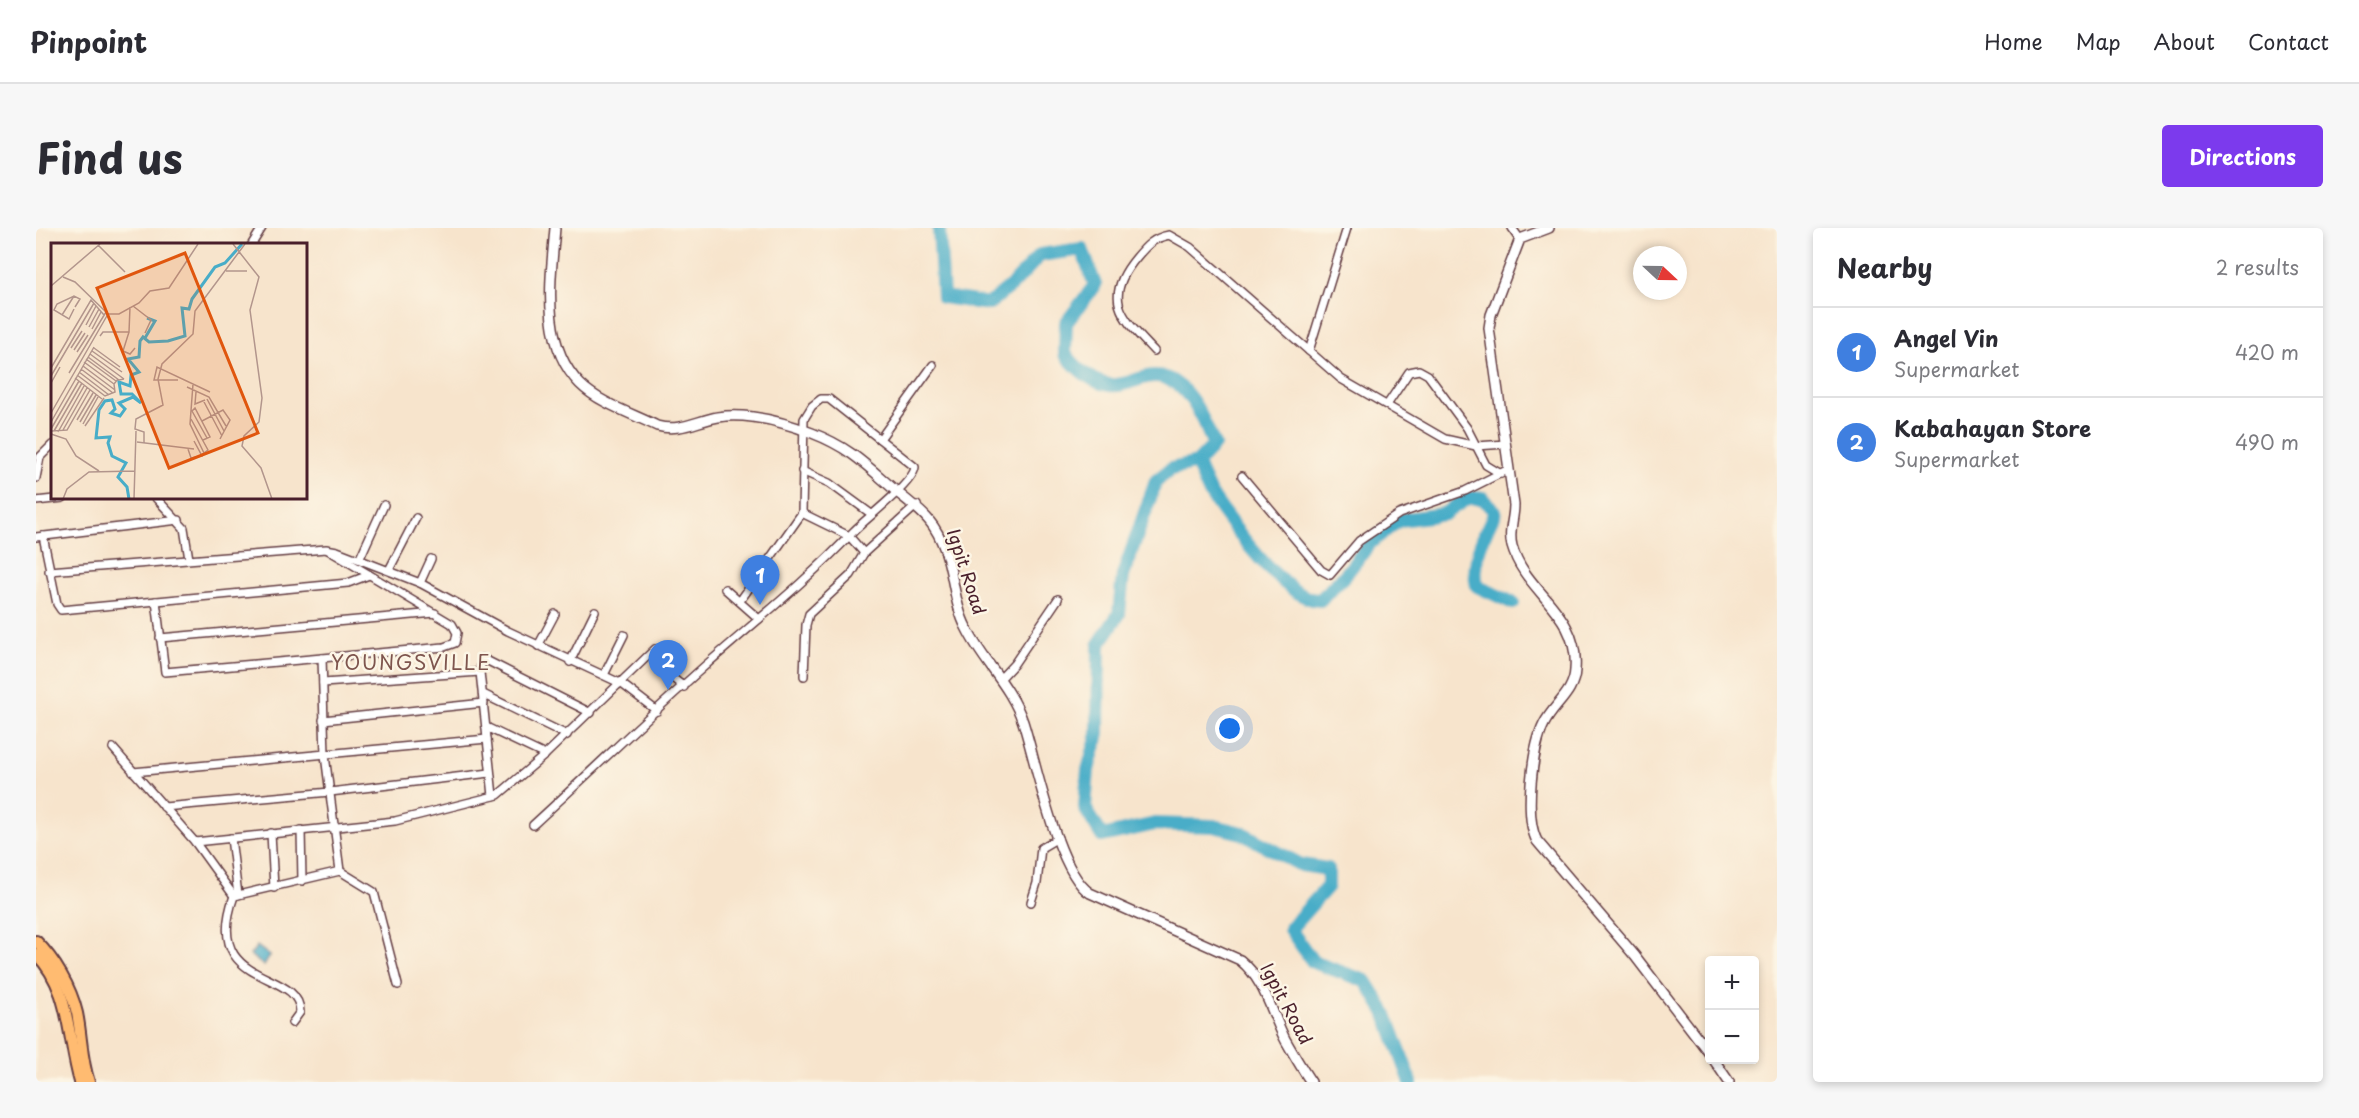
<!DOCTYPE html>
<html lang="en">
<head>
<meta charset="utf-8">
<style>
	:root { --surface:#fff; --page:#f7f7f7; --text:#2b2b33; --muted:#7c7c81; --line:#e1e1e2; --accent:#7c3aed }
	body { margin:0; font-family:"Playpen Sans",sans-serif; background:var(--page); color:var(--text) }
	.controls { position:absolute; right:18px; bottom:18px; display:grid; overflow:hidden; border-radius:6px; box-shadow:0 3px 9px #0003 }
	.controls button { width:54px; height:54px; display:grid; place-items:center; padding:0; border:0; border-bottom:2px solid var(--line); background:var(--surface); color:var(--text); font:30px sans-serif }
	.compass { position:absolute; left:1597px; top:18px; width:54px; height:54px; border-radius:50%; background:var(--surface); box-shadow:0 3px 9px #0003; rotate:112deg }
	.you { position:absolute; left:1194px; top:501px; width:21px; height:21px; margin:-15px; border:4px solid #fff; border-radius:50%; background:#1a73e8; box-shadow:0 0 0 9px #1a73e833 }
	.badge { display:grid; place-items:center; width:39px; height:39px; border-radius:50%; background:var(--accent); color:#fff; font-size:20px; font-weight:700 }
	.pin { position:absolute; translate:-50% -50px; filter:drop-shadow(0 2px 3px #0008) }
	.pin::after { content:''; position:absolute; top:32px; width:21px; height:18px; background:inherit; clip-path:polygon(0 0,100% 0,50% 100%) }
	.list { margin:0; padding:0; list-style:none }
	h2 { display:flex; justify-content:space-between; align-items:center; height:78px; margin:0; padding:0 24px; font-size:26px }
	h2 small { font-size:20px; font-weight:400; color:var(--muted) }
	.list li { display:grid; grid-template-columns:39px 1fr auto; gap:18px; align-items:center; box-sizing:border-box; height:90px; padding:0 24px; border-top:2px solid var(--line) }
	.list b { display:block; font-size:22px; white-space:nowrap }
	.list p { margin:0; font-size:20px; white-space:nowrap; color:var(--muted) }
	.list em { font-size:20px; font-style:normal; color:var(--muted) }
	.map { position:relative; flex:none; width:1741px; height:854px; overflow:hidden; border-radius:6px }
	header { display:flex; align-items:center; gap:36px; box-sizing:border-box; height:84px; padding:0 30px; background:var(--surface); border-bottom:2px solid var(--line) }
	header strong { font-size:28px }
	nav { display:flex; gap:33px; margin-inline-start:auto; font-size:21px }
	.intro { display:flex; align-items:center; justify-content:space-between; box-sizing:border-box; height:144px; padding:0 36px }
	h1 { margin:0; font-size:42px }
	.button { padding:15px 27px; border-radius:6px; background:var(--accent); color:#fff; font-size:21px; font-weight:700 }
	main { display:flex; gap:36px; padding:0 36px }
	aside { flex:1; background:var(--surface); border-radius:6px; box-shadow:0 3px 9px #0003 }
	.map>svg:first-child { display:block }
	.water { fill:#48adc8; stroke:#49667a; stroke-width:1.5 }
	.lines { fill:none; stroke-linecap:round; stroke-linejoin:round }
	.river { stroke:#48adc8; stroke-width:14 }
	.minor-casing { stroke:#643d43; stroke-width:10 }
	.tertiary-casing { stroke:#643d43; stroke-width:12 }
	.primary-casing { stroke:#643d43; stroke-width:14 }
	.minor { stroke:#fff; stroke-width:7 }
	.tertiary { stroke:#fff; stroke-width:9 }
	.primary { stroke:#ffbb71; stroke-width:10 }
	.labels { text-anchor:middle; stroke-width:5; stroke-linejoin:round; paint-order:stroke }
	.street-label { font-size:18px; fill:#4a1f2b; stroke:#fcf5e5 }
	.neighbourhood-label { font-size:20px; letter-spacing:1.5px; fill:#7e554e; stroke:#fcf5e5 }
	.inset-river { fill:none; stroke:#48adc8; stroke-width:3 }
	.inset-road { fill:none; stroke:#b2958c; stroke-width:1.5 }
	.view { fill:#e0560e; fill-opacity:0.15; stroke:#e0560e; stroke-width:3 }
	.inset-edge { fill:none; stroke:#4a1f2b; stroke-width:3 }
</style>
</head>
<body>
<header>
<strong>Pinpoint</strong>
<nav><a>Home</a><a>Map</a><a>About</a><a>Contact</a></nav>
</header>
<div class="intro"><h1>Find us</h1><a class="button">Directions</a></div>
<main>
<div class="map">
<svg width="1741" height="854" viewBox="0 0 1741 854">
	<rect width="100%" height="100%" fill="#fcf5e5"/>
	<filter id="ink" filterUnits="userSpaceOnUse"><feTurbulence type="fractalNoise" baseFrequency=".0167" numOctaves="2"/><feDisplacementMap in="SourceGraphic" scale="12" xChannelSelector="R" yChannelSelector="G"/><feConvolveMatrix kernelMatrix="1 2 1 2 8 2 1 2 1" color-interpolation-filters="sRGB"/></filter>
	<filter id="wash" filterUnits="userSpaceOnUse"><feTurbulence type="fractalNoise" baseFrequency=".008" numOctaves="4" result="noise"/><feDisplacementMap in="SourceGraphic" scale="24" xChannelSelector="R" yChannelSelector="G"/><feGaussianBlur stdDeviation="1.35" result="paint"/><feColorMatrix in="noise" values="0 0 0 0 0 0 0 0 0 0 0 0 0 0 0 0 0 1.4 0 .05"/><feComposite in="paint" operator="in"/></filter>
	<g filter="url(#wash)">
		<rect width="100%" height="100%" fill="#f7e4cc"/>
		<polygon class="water" points="221,718 234,728 228,738 214,727"/>
		<g class="lines">
			<g class="river">
				<path d="M 903,0 L 907,69 L 953,76 L 978,55 L 1004,27 L 1046,21 L 1059,57 L 1030,95 L 1029,126 C 1040,139 1054,154 1073,157 C 1098,160 1113,137 1139,155 C 1159,168 1169,197 1178,217 L 1161,235 L 1135,241 L 1120,253 L 1087,347 L 1083,386 L 1063,416 L 1062,506 L 1052,542 L 1049,580 L 1066,608 L 1119,596 L 1178,598 L 1206,605 L 1265,637 L 1292,641 L 1292,658 L 1254,701 L 1277,734 L 1330,753 L 1349,784 L 1375,854"/>
				<path d="M 1161,235 C 1165,245 1169,256 1174,265 C 1192,292 1250,374 1284,372 L 1310,346 L 1335,314 L 1363,292 L 1408,286 L 1431,270 L 1447,270 L 1459,284 C 1448,307 1435,332 1441,358 L 1477,375"/>
			</g>
		</g>
	</g>
	<g filter="url(#ink)">
		<g class="lines">
			<defs>
				<g id="minor">
					<polyline points="1311,0 1273,123 1305,151 1409,211 1440,218 1470,216"/>
					<polyline points="1476,0 1484,11"/>
					<polyline points="216,16 226,0"/>
					<path d="M 1118,123 C 1087,90 1065,72 1100,30 C 1110,18 1117,10 1133,7 L 1154,19 L 1273,123"/>
					<polyline points="1351,177 1373,144 1383,142 1392,147 1431,200 1450,237 1465,246"/>
					<polyline points="844,211 897,137"/>
					<polyline points="766,243 793,255 834,285"/>
					<polyline points="1206,248 1285,342 1294,347 1323,313 1363,286 1429,263 1473,241"/>
					<polyline points="0,250 4,229 16,217"/>
					<polyline points="120,270 148,300 153,331"/>
					<polyline points="0,273 27,270"/>
					<polyline points="766,285 813,308 828,325 881,277"/>
					<polyline points="7,308 21,376 25,382 312,355 333,347"/>
					<polyline points="0,309 143,292"/>
					<polyline points="324,330 348,277"/>
					<polyline points="353,342 380,290"/>
					<polyline points="13,343 290,321 301,323 384,355 472,403 586,456 621,483"/>
					<polyline points="384,355 395,331"/>
					<polyline points="689,361 723,391"/>
					<polyline points="120,373 129,444 408,419 419,415 421,405 416,396 292,322"/>
					<polyline points="124,410 399,385"/>
					<polyline points="502,418 519,386"/>
					<polyline points="534,434 559,383"/>
					<polyline points="568,447 588,407"/>
					<polyline points="633,447 648,459"/>
					<polyline points="768,448 770,397 773,386 815,347 828,325"/>
					<polyline points="964,451 978,436 1022,371"/>
					<polyline points="287,455 444,444"/>
					<polyline points="447,466 531,507"/>
					<polyline points="287,492 448,475"/>
					<polyline points="450,499 509,527"/>
					<polyline points="77,520 159,614 198,668 304,643 289,527 286,430"/>
					<polyline points="97,544 451,511"/>
					<polyline points="457,568 444,444 446,430 555,485"/>
					<polyline points="128,579 294,564 454,545"/>
					<path d="M 497,597 C 555,544 612,488 671,436 C 720,393 772,352 817,304 C 830,290 878,255 879,239 L 793,171 L 785,171 L 776,178 L 768,191 L 766,285 L 704,373"/>
					<polyline points="265,602 266,653"/>
					<polyline points="235,605 238,660"/>
					<polyline points="195,610 202,667"/>
					<polyline points="159,614 359,593 462,567 509,527 619,421"/>
					<polyline points="304,643 338,664 362,757"/>
					<path d="M 198,668 C 165,762 264,739 264,784 L 256,795"/>
					<polyline points="995,674 1001,655 1005,620 1022,610"/>
				</g>
				<g id="tertiary">
					<path d="M 519,0 C 515,50 504,116 544,156 C 563,175 597,186 621,198 C 644,204 660,193 682,189 C 713,184 747,194 776,205 C 815,220 831,238 861,264 C 885,284 898,291 909,322 C 918,347 918,377 931,401 C 947,434 975,458 987,494 C 1000,534 1021,644 1054,665 L 1204,732 C 1230,753 1235,785 1250,813 C 1258,827 1266,841 1275,854"/>
					<path d="M 1513,0 L 1484,11 L 1455,87 L 1453,100 L 1478,277 C 1478,292 1472,303 1476,318 C 1489,365 1544,384 1539,442 C 1538,465 1518,476 1508,496 C 1496,520 1488,589 1501,613 L 1599,728 L 1674,826"/>
					<polyline points="1678,832 1693,854"/>
				</g>
				<g id="primary">
					<path d="M 0,713 C 19,732 35,759 41,785 C 46,809 45,831 53,854"/>
					<path d="M 0,726 C 35,761 31,810 44,854"/>
				</g>
			</defs>
			<use href="#minor" class="minor-casing"/>
			<use href="#tertiary" class="tertiary-casing"/>
			<use href="#primary" class="primary-casing"/>
			<use href="#minor" class="minor"/>
			<use href="#tertiary" class="tertiary"/>
			<use href="#primary" class="primary"/>
		</g>
	</g>
	<g class="labels">
		<g class="street-label">
			<text transform="translate(930 344) rotate(72)" y="6">Igpit Road</text>
			<text transform="translate(1250 776) rotate(62)" y="6">Igpit Road</text>
		</g>
		<g class="neighbourhood-label">
			<text x="375" y="442">YOUNGSVILLE</text>
		</g>
	</g>
	<g transform="translate(15 15)">
		<rect width="256" height="256" fill="#f7e4cc"/>
		<path class="inset-river" d="M 94,95 L 104,78 L 96,75M 78,256 L 76,244 L 67,234 L 75,220 L 61,213 L 57,200 L 59,194 L 45,195 L 48,167 L 54,158 L 61,157 L 64,166 L 60,170 L 69,173 L 74,166 L 68,160 L 82,154 L 90,160 L 81,151 L 70,151 L 68,139 L 79,143 L 80,132 L 88,129 L 77,116 L 88,114 L 89,98 L 92,94 L 98,99 L 117,98 L 134,93 L 131,65 L 138,66 L 141,56 L 164,24 L 174,20 L 191,1"/>
		<path class="inset-road" d="M 182,1 L 208,34 L 199,67 L 211,155 L 208,179 L 193,193 L 191,203 L 210,225 L 221,256M 47,2 L 74,29M 175,28 L 196,28M 12,34 L 24,39 L 56,70M 0,43 L 49,1M 82,63 L 100,77 L 94,90M 23,66 L 18,76 L 3,67 L 6,61 L 23,53 L 29,56 L 24,64M 57,71 L 68,71 L 88,60 L 99,48 L 118,45 L 147,1M 11,72 L 23,53M 35,82 L 45,63M 38,84 L 48,66M 41,86 L 50,69M 78,89 L 72,108 L 79,111 L 84,105M 49,93 L 52,89 L 78,89 L 79,64M 20,105 L 31,88M 43,105 L 69,124M 23,107 L 34,90M 41,108 L 71,129M 26,109 L 37,92M 39,111 L 73,136M 37,114 L 68,137 L 73,136M 35,116 L 65,138M 33,119 L 63,141M 32,123 L 64,147M 0,125 L 40,57 L 53,72M 30,126 L 62,150M 28,129 L 58,152M 18,130 L 55,69M 26,132 L 54,153 L 64,149 L 63,141 L 67,136M 0,133 L 43,60M 24,135 L 51,156M 127,137 L 103,137 L 106,124 L 159,149M 0,140 L 9,124M 142,141 L 139,181 L 153,210M 136,144 L 158,154 L 175,183M 145,149 L 144,161 L 154,157M 156,156 L 173,188M 152,157 L 171,193M 141,168 L 144,165 L 159,194 L 152,197M 141,168 L 156,195M 0,170 L 57,71M 140,176 L 157,207 L 150,212M 26,177 L 42,150M 151,178 L 172,167 L 179,177 L 169,196M 0,179 L 43,104M 29,179 L 45,152M 32,181 L 47,154M 34,183 L 53,155M 0,186 L 28,138M 12,187 L 36,145M 0,188 L 16,187 L 39,147M 3,188 L 31,140M 7,189 L 33,143M 0,191 L 15,196 L 25,213 L 48,228M 86,199 L 143,206M 93,200 L 93,189 L 84,186 L 85,176 L 112,162 L 107,136 L 111,121 L 142,91 L 144,68 L 194,1M 137,206 L 140,215 L 151,213 L 143,198M 12,256 L 16,246 L 38,229 L 84,228M 83,256 L 85,188"/>
		<path class="view" d="M 134,10 L 207,190 L 118,225 L 46,45 Z"/>
		<rect width="256" height="256" class="inset-edge"/>
	</g>
</svg>
<div class="controls">
<button>+</button>
<button>−</button>
</div>
<svg class="compass" viewBox="-18 -18 36 36"><path d="M0-13l5 13h-10z" fill="#e53935"/><path d="M0 13l5-13h-10z" fill="#7c7c81"/></svg>
<div class="you"></div>
<div class="pin badge" style="left:724px;top:377px;background:#3f7fe0">1</div>
<div class="pin badge" style="left:632px;top:462px;background:#3f7fe0">2</div>
</div>
<aside>
<h2>Nearby<small>2 results</small></h2>
<ul class="list">
<li><span class="badge" style="background:#3f7fe0">1</span><div><b>Angel Vin</b><p>Supermarket</p></div><em>420 m</em></li>
<li><span class="badge" style="background:#3f7fe0">2</span><div><b>Kabahayan Store</b><p>Supermarket</p></div><em>490 m</em></li>
</ul>
</aside>
</main>
</body>
</html>
